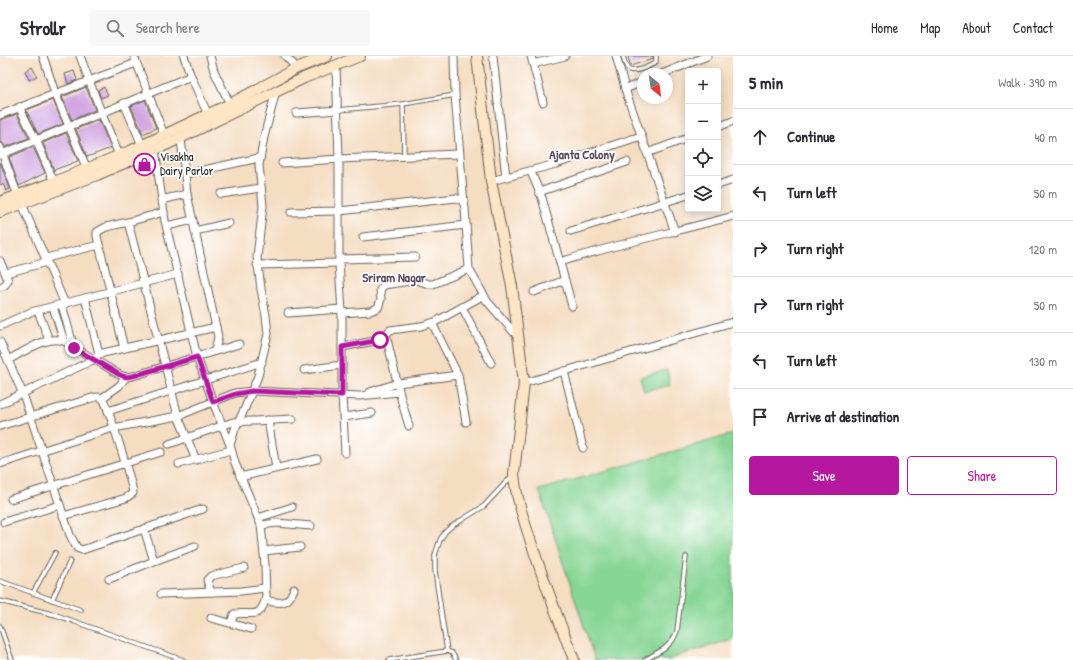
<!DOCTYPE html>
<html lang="en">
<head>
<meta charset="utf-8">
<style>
	:root { --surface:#fff; --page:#f7f7f7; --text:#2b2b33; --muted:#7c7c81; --line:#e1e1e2; --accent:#b5179e }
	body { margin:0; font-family:"Patrick Hand",sans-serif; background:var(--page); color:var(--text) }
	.controls { position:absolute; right:12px; top:12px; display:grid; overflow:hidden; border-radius:4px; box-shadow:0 2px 10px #0003 }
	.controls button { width:36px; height:36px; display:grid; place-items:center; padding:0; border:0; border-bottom:1px solid var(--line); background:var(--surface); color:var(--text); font:20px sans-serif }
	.compass { position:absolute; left:637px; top:12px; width:36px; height:36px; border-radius:50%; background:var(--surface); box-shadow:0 2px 10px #0003; rotate:151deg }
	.stop { position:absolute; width:12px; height:12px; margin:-9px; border:3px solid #b5179e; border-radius:50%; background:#fff }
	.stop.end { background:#b5179e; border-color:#fff; box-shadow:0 1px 4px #0008 }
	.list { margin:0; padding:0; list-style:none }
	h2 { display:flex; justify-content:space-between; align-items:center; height:52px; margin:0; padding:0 16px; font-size:17px }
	h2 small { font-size:13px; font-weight:400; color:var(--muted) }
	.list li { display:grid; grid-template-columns:26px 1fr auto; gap:12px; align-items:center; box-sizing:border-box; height:56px; padding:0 16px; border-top:1px solid var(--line) }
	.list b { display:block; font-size:15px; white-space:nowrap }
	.list em { font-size:13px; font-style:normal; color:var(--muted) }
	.actions { display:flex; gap:8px; padding:12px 16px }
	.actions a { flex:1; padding:9px 0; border:1px solid var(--accent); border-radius:4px; text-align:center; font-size:14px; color:var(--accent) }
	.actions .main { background:var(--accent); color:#fff }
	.icon { flex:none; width:22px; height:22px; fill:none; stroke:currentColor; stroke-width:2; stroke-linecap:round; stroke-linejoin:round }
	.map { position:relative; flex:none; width:733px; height:604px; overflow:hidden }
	header { display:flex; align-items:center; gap:24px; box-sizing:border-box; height:56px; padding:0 20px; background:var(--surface); border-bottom:1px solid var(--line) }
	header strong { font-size:19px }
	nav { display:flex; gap:22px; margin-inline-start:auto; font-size:14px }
	.search { width:280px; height:36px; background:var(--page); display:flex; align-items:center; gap:10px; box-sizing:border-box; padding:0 14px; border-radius:4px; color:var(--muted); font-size:15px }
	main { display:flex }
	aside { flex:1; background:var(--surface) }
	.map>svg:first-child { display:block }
	.green { fill:#88d695; stroke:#527958 }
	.building { fill:#d2a6e2 }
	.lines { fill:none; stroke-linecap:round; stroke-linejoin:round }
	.lane-casing { stroke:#686056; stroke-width:5.5 }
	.street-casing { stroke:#686056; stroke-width:9 }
	.secondary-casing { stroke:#686056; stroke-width:12 }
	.lane { stroke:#fff; stroke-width:3.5 }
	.street { stroke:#fff; stroke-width:7 }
	.secondary { stroke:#fee5c5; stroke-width:10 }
	.route { stroke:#b5179e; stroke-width:5 }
	.labels { text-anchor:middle; stroke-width:3.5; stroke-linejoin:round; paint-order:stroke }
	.poi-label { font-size:12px; fill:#1c1c1c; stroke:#fff; text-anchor:start }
	.neighbourhood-label { font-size:13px; font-weight:bold; fill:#5c4c61; stroke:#fff }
</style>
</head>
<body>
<header>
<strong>Strollr</strong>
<div class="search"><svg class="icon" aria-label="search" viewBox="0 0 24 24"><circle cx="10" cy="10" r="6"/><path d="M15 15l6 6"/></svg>Search here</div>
<nav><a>Home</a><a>Map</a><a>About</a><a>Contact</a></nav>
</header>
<main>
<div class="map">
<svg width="733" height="604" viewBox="0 0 733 604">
	<rect width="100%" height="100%" fill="#fff"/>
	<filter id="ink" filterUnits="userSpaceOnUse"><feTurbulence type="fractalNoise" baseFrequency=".025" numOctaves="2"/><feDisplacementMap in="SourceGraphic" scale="8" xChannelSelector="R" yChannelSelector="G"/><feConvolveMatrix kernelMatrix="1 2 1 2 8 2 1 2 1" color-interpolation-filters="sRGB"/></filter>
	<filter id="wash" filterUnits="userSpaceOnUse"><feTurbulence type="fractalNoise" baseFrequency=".012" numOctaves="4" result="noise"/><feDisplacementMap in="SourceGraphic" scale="16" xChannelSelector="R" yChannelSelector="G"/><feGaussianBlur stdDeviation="0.9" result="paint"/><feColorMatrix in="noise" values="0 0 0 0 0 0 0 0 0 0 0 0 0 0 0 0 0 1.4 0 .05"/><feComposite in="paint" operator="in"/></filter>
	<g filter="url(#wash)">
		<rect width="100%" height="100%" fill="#f5ddc2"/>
		<g class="green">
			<polygon points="667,314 670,329 644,335 640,321"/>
			<polygon points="733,378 733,583 680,599 670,604 595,604 539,434"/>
		</g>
		<g id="blocks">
			<g class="building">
				<polygon points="628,0 653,0 653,3 630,10"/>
				<polygon points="32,11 37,20 29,24 25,15"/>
				<polygon points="74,15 77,24 68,28 65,18"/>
				<polygon points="86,31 95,54 72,64 62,41"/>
				<polygon points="104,31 108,39 101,42 98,34"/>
				<polygon points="53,44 63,68 38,78 26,54"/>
				<polygon points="145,44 156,72 143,78 131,50"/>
				<polygon points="17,58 29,82 5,91 3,87 0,86 0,64"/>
				<polygon points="99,64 111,92 87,101 76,73"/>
				<polygon points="66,77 78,105 54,114 43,87"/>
				<polygon points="33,91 45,117 19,130 9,101"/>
				<polygon points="0,106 10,133 6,135 3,128 0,129"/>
			</g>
		</g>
	</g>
	<g filter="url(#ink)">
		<use href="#blocks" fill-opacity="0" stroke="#686056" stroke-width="1"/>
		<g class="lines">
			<defs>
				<g id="lane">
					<path d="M 623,0 C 624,4 625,10 628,13 C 633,18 651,10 656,6 L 656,0"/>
					<polyline points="403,48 404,100"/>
					<polyline points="338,54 403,48 455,39"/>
					<polyline points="0,525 81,554"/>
					<polyline points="33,537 55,497"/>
					<polyline points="52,544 70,505"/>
					<polyline points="0,545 56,559 183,604"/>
					<polyline points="0,570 12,604"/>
					<polyline points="447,595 435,515 435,499 440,484 445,476 452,470 484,450 512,420"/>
					<polyline points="389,604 447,595 452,597 456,604"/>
					<polyline points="645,604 664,593 673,584 677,575 686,501"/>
				</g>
				<g id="street">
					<polyline points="43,0 55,37 87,113"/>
					<polyline points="80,0 101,56 119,99"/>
					<polyline points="134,0 164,79"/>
					<polyline points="184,0 190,18 208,59"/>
					<polyline points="210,0 214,15 230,48"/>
					<polyline points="285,0 297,12"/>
					<polyline points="454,0 455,39 464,148"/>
					<polyline points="493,0 506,121"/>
					<polyline points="531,0 543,46"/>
					<polyline points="616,0 627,39 675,176"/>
					<polyline points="533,8 565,0"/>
					<polyline points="336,9 339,103 459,98"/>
					<polyline points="662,18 707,0"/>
					<polyline points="625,33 643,26"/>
					<path d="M 276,35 L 264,81 L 259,109 L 263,150 L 257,201 L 261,233 L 266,260 L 268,278 L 258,320 L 245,352 L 235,373 L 230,389 L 235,407 L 261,469 L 265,509 L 266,542 C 268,545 271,546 275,546 C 286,548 290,543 294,533"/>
					<polyline points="124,47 142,89"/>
					<polyline points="19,51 36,84 54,126"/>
					<polyline points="296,57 338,54"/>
					<polyline points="0,59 136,7"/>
					<polyline points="718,71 733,65"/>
					<polyline points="181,83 187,138 217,276 218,281 215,295"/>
					<polyline points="0,91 18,140"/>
					<polyline points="155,94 165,165 197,301 213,346 230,389"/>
					<polyline points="647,97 688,82"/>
					<polyline points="0,99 191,20"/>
					<polyline points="282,107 339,103 339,207 342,257 342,339 345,397"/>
					<polyline points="531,116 542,142 572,250"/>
					<polyline points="185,118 259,102"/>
					<polyline points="491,125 556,108 641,80"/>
					<polyline points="718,129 733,124"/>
					<polyline points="539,136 627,106"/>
					<polyline points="221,138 261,132"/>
					<polyline points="161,144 187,138"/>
					<polyline points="22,148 65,248"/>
					<path d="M 291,156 L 339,155 L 456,142 C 462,144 464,146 465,152 L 469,213 L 487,245 L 518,281"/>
					<polyline points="128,166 178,360 196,404"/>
					<polyline points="167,170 193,164"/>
					<polyline points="195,175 229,167"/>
					<polyline points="571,175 688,139"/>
					<polyline points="363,181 466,169"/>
					<polyline points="46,202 99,189"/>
					<polyline points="339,203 415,201"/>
					<polyline points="0,205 8,224 5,229 0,231"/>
					<path d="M 560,206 C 617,188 675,176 733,160"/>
					<polyline points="257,209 339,207"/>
					<polyline points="6,217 47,206"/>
					<polyline points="534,236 565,224"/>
					<polyline points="85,242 99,298"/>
					<polyline points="62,249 74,292"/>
					<polyline points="53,251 64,285"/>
					<polyline points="462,251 491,307"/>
					<polyline points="38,255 49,284"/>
					<polyline points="288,257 342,253"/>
					<polyline points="342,257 370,255 378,252 381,243 380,234 384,229 416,224 429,228 433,228 469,213"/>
					<polyline points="432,267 458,319 466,366"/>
					<polyline points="0,270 31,256 178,218"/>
					<polyline points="386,279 401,343 409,370"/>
					<polyline points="0,286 23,338 70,479 77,492 82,494 203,453"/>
					<polyline points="342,291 380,284 383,282 390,274 421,270 435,266 484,239"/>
					<polyline points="124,292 97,180 97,176 106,171 128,166 164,156"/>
					<path d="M 8,304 C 24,296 46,279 64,285 L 120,319 L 126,321 L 133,320 L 239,288"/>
					<polyline points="304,314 342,309"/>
					<polyline points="564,315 583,392"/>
					<polyline points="524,327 733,266"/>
					<polyline points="370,336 398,327 458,319"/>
					<polyline points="102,342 119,330 126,321"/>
					<polyline points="0,348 93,304 99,298 216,271"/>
					<polyline points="108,355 262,306"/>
					<polyline points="344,361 372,357"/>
					<polyline points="268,364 276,412"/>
					<path d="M 0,370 L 89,343 C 93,342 98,339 102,342 C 107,345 132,427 133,437 L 126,442 L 63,460"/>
					<polyline points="169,388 233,366 293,363"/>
					<polyline points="0,408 113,372 178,360 235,337 252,335 359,340 399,336"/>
					<polyline points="179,408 231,394"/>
					<polyline points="240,421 317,403"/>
					<polyline points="11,443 161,396"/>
					<polyline points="258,462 292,451"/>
					<polyline points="4,466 60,449"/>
					<polyline points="261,469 277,467 311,470"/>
					<polyline points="144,473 154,505 195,490"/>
					<polyline points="264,495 300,491"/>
					<polyline points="109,523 154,505"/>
					<polyline points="211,536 207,524 211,520 244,512"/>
					<polyline points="161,538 241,535 265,532"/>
					<polyline points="211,562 251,573"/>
					<path d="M 231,567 L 234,558 C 253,555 259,565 266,542"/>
				</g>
				<g id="secondary">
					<path d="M 477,0 L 491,125 L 512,230 L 524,327 L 514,418 C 516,442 524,464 531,486 C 544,526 559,565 574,604"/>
					<polyline points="0,146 54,126 130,95 230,48 297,12 327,0"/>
					<polyline points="0,156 97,119 168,88 304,22 360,0"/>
				</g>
			</defs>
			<use href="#lane" class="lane-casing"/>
			<use href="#street" class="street-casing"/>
			<use href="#secondary" class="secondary-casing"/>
			<use href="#lane" class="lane"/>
			<use href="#street" class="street"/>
			<use href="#secondary" class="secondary"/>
		</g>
	</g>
	<g class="lines" filter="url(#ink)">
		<polyline class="route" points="74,292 120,319 126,321 133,320 197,301 213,346 235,338 252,335 342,339 342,291 380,284"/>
	</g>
	<defs>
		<symbol id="shop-ring" viewBox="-11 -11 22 22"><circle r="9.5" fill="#fff" stroke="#b5179e" stroke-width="1.5"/><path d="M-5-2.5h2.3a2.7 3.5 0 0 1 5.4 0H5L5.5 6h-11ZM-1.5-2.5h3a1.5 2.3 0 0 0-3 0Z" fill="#b5179e"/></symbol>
	</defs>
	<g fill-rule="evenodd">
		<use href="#shop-ring" x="132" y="96" width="25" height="25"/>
	</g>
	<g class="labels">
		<g class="poi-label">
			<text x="160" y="105">Visakha<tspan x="160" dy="14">Dairy Parlor</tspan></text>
		</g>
		<g class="neighbourhood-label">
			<text x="582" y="103">Ajanta Colony</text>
			<text x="394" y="226">Sriram Nagar</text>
		</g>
	</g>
</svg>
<div class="controls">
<button>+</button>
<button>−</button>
<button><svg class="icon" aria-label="locate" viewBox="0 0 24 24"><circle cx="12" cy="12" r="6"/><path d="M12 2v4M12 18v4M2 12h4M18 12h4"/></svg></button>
<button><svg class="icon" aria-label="layers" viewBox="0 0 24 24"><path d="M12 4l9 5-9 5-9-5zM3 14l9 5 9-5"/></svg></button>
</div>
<svg class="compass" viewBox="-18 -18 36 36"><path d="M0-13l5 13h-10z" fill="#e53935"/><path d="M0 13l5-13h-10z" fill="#7c7c81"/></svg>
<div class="stop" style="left:380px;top:284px"></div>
<div class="stop end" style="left:74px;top:292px"></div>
</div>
<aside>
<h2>5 min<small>Walk · 390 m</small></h2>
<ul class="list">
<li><svg class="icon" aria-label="ahead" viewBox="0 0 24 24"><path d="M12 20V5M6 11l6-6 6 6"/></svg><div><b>Continue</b></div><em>40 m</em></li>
<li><svg class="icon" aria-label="left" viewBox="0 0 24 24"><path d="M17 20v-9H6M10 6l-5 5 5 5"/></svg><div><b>Turn left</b></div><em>50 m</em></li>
<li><svg class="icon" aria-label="right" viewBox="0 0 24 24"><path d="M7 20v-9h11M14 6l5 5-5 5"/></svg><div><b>Turn right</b></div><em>120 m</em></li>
<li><svg class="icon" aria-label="right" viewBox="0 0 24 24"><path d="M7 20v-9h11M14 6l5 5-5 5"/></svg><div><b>Turn right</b></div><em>50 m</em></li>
<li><svg class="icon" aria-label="left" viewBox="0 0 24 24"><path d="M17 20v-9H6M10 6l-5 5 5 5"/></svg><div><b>Turn left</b></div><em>130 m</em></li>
<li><svg class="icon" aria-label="arrive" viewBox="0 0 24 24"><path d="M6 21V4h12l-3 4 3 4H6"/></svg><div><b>Arrive at destination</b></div></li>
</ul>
<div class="actions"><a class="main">Save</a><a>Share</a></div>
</aside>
</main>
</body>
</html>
